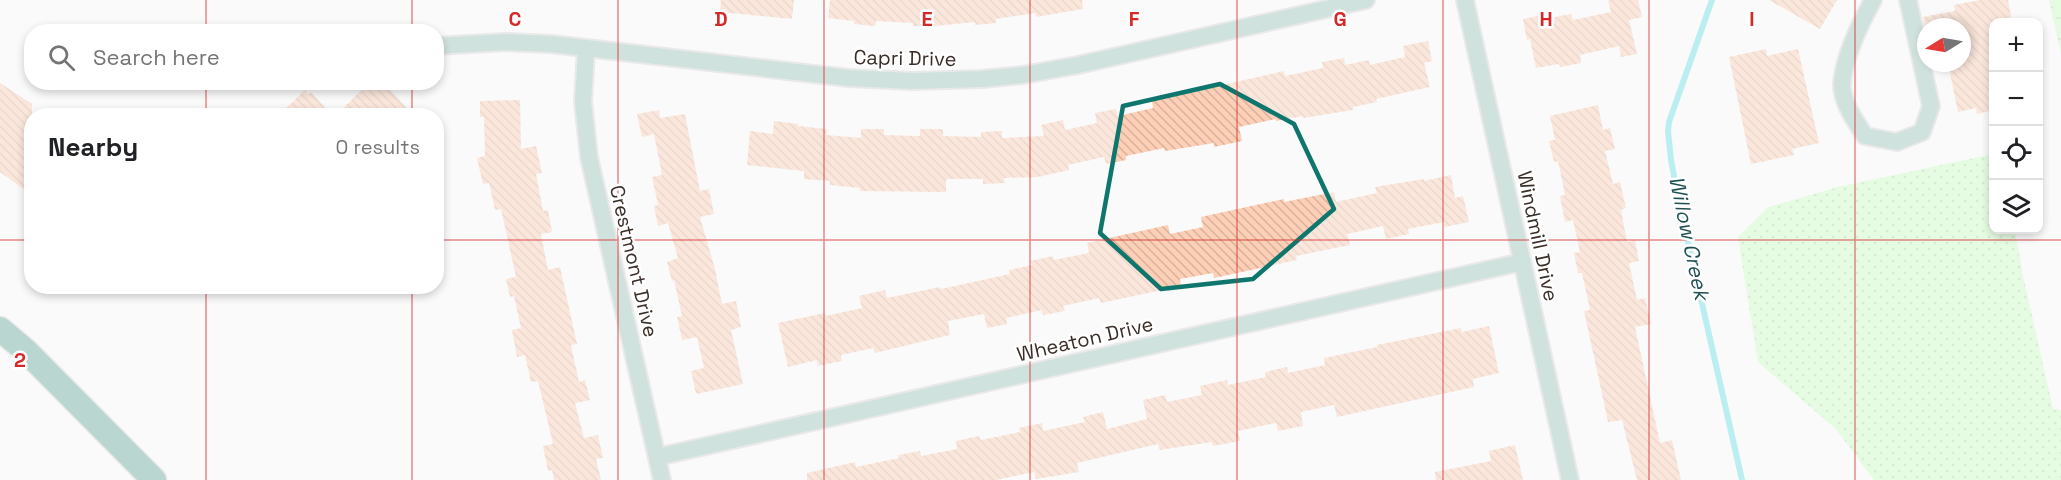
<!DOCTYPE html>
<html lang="en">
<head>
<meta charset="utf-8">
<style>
	:root { --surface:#fff; --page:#f6f6f6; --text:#202124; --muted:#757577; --line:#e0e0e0 }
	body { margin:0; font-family:"Space Grotesk",sans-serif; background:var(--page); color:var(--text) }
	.controls { position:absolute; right:18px; top:18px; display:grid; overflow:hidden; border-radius:12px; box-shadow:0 3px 9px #0003 }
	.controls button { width:54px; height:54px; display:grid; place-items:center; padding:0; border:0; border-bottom:2px solid var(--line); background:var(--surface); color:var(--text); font:30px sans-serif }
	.compass { position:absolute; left:1917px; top:18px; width:54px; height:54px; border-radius:50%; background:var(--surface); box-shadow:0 3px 9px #0003; rotate:259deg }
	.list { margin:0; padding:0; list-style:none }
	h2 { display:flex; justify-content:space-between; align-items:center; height:78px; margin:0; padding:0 24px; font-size:26px }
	h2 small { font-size:20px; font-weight:400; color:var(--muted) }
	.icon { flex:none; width:33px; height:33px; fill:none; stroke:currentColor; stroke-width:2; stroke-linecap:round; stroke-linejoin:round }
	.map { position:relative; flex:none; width:2061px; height:480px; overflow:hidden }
	.search { position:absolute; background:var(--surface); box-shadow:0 3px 9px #0003; left:24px; top:24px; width:420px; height:66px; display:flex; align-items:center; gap:15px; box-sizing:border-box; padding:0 21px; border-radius:24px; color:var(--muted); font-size:22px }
	.panel { position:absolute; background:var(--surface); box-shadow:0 3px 9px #0003; left:24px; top:108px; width:420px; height:186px; border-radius:24px }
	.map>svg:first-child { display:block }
	.grass { fill:url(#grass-dots) }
	.wetland { fill:url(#wetland-marsh) }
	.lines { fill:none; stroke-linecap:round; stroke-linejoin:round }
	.stream { stroke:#6fe0e4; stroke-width:6 }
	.building { fill:url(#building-back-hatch) }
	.street-casing { stroke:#d7d5d4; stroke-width:20 }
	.secondary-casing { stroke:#d7d5d4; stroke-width:27 }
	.street { stroke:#9cc6bc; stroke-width:16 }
	.secondary { stroke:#6bac9e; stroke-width:24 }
	.marked { fill:none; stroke:#0f766e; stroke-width:4.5; stroke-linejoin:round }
	.grid { fill:none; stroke:#d62828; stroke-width:1.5; stroke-opacity:0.55 }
	.labels { text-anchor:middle; stroke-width:5; stroke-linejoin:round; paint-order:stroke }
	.street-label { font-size:20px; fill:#392d27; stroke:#fff }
	.water-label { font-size:21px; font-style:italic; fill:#1e5052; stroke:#fff }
	.grid-label { font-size:20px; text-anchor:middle; font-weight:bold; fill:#d62828; stroke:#fff; stroke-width:5; stroke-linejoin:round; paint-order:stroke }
</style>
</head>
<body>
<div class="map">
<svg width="2061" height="480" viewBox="0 0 2061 480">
	<defs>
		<pattern id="grass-dots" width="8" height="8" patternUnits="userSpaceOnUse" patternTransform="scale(1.5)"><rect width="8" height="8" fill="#cdfcc5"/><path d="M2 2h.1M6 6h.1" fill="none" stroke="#b1d8a9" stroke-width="1.8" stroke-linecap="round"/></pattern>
		<pattern id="wetland-marsh" width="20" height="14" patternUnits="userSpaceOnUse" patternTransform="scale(1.5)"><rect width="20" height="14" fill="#cdfcc5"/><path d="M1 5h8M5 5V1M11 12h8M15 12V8" fill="none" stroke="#b1d8a9"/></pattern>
		<pattern id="building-back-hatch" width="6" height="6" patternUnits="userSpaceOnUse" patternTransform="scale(1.5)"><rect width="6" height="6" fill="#fccfb6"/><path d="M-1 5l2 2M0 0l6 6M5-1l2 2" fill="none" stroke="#d9b29c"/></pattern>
	</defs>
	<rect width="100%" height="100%" fill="#fafafa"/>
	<polygon class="grass" points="1993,154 1994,230 2015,230 2023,276 2053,409 2061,410 2061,480 1874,480 1836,429 1758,362 1738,237 1769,207 1838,187"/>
	<polygon class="wetland" points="2049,0 2061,0 2061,55"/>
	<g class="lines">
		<polyline class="stream" points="1712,0 1669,122 1668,131 1671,160 1679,202 1742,480"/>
	</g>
	<g class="building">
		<polygon points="721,0 794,0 792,19 720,12"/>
		<polygon points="830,0 1082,0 1083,9 1036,17 1035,13 996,19 996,23 975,25 975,22 935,26 935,27 913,26 913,23 876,21 875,26 854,24 854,21 828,18"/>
		<polygon points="1608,0 1638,0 1642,17 1629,20 1637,54 1621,57 1619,46 1580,55 1581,63 1560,67 1559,64 1536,68 1530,39 1527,40 1523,19 1543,15 1544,19 1571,14 1573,20 1611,12"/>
		<polygon points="1769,0 1837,0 1820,29"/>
		<polygon points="1980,0 2008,0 2012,22 1994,22 1994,110 1977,114 1976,108 1958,112 1949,68 1962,65 1962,27 1925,27 1923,17 1955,11 1954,5"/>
		<polygon points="1428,41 1432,61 1424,63 1430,87 1376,99 1377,102 1353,107 1353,110 1303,118 1303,116 1276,121 1276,119 1239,127 1242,141 1214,147 1214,143 1165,151 1164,148 1126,156 1126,160 1106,164 1104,157 1068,165 1069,170 1038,177 1004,178 1005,183 983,184 983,179 946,179 946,192 860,191 860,188 830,185 830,181 804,179 804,171 747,165 750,131 773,134 774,121 798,124 798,126 827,129 826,135 861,138 861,129 884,129 884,135 920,136 920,129 943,129 943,136 981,137 981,132 1002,131 1002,138 1044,136 1041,125 1063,120 1065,130 1097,123 1095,113 1116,109 1118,116 1153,108 1152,101 1284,71 1285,76 1323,68 1322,62 1344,58 1345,65 1369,60 1370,65 1405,57 1403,46"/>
		<polygon points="1766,49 1767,56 1798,49 1819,143 1792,149 1794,155 1751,164 1729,57"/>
		<polygon points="370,82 383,82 414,116 335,116"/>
		<polygon points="0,83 32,104 32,195 0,172"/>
		<polygon points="305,90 308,94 311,92 333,116 278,116"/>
		<polygon points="520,100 521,149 536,146 542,173 536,174 543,211 548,210 552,232 541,234 548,270 560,267 577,344 571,345 579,382 585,380 590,400 575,403 584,438 598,435 603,458 596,459 601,480 554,480 552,470 548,471 543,446 553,444 538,381 531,382 525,355 517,357 512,330 521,328 514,296 510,297 506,279 516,277 501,209 495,210 489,183 483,184 477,158 485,156 484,117 480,117 480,101"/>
		<polygon points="1598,105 1603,130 1610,128 1615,149 1605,151 1613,184 1620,182 1626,208 1621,210 1627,242 1635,240 1639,261 1629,263 1637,300 1645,298 1651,324 1635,327 1660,443 1672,440 1681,480 1637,480 1622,420 1608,422 1601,389 1584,311 1590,310 1582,273 1578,273 1574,253 1580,252 1573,220 1565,222 1560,196 1565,195 1558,161 1554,162 1549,141 1555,140 1550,116"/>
		<polygon points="659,110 660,118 685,114 700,191 709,189 714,214 700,217 715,269 722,304 736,301 741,327 731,330 743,384 696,394 691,371 704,368 697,337 682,340 677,317 682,316 674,280 672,281 667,262 678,258 668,223 658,226 654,206 658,205 652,177 662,175 654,134 642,137 637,114"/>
		<polygon points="1451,175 1455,198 1463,196 1469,222 1444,227 1444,222 1408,229 1409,234 1386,239 1383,226 1347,234 1350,245 1296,256 1297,260 1214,278 1213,273 1180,279 1181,286 1101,303 1099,298 1063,306 1065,311 1043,315 1042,310 1006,318 1007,324 987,328 984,314 948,321 950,335 875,353 873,348 841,355 842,361 818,366 817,360 788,367 778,323 825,313 826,316 862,308 859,296 885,290 887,298 940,287 941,289 1010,274 1009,270 1032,265 1030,261 1053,256 1054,260 1089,253 1087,243 1168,225 1170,234 1203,227 1201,217 1284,199 1284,202 1334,192 1336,202 1377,193 1375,187 1424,179 1424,181"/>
		<polygon points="1489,326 1499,373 1473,379 1474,387 1337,417 1334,405 1301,412 1303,426 1278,431 1276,423 1238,431 1240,441 1213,446 1212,442 1160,450 1158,444 1077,463 1079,472 1036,479 1034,472 996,480 807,480 807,473 855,462 856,467 899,458 898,455 920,451 921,456 957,449 956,441 979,436 981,440 1020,432 1019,428 1042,423 1043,431 1085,422 1083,417 1103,412 1107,429 1147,419 1143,400 1165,395 1167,402 1202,395 1200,386 1227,380 1228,385 1266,377 1265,372 1287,367 1288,373 1325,365 1324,358 1377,347 1377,345 1461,328 1462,332"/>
		<polygon points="1515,445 1523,480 1436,480 1435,472 1491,461 1489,451"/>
	</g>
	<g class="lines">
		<defs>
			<g id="street">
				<polyline points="1465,0 1570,480"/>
				<path d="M 1873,0 C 1861,22 1843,59 1842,85 C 1842,103 1856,122 1865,136 L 1897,142 L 1922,132 L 1931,106 L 1908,0"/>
				<polyline points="436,46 505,42 551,44 849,78 912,81 982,79 1023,75 1078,65 1366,0"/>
				<polyline points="586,49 583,102 589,157 662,480"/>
				<polyline points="657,457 1522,262"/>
			</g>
			<polyline id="secondary" points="0,329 26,351 154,480"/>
		</defs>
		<use href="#street" class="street-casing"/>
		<use href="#secondary" class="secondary-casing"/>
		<use href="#street" class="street"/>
		<use href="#secondary" class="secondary"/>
	</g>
	<path d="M0 0H2061V480H0ZM 1220,84 L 1294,124 L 1334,209 L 1253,279 L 1161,289 L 1100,233 L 1123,106 Z" fill="#fafafa" fill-opacity=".55" fill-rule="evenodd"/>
	<path class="marked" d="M 1220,84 L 1294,124 L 1334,209 L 1253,279 L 1161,289 L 1100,233 L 1123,106 Z"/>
	<path class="grid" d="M 206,0 L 206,32M 412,0 L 412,32M 618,0 L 618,480M 824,0 L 824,480M 1030,0 L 1030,480M 1237,0 L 1237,480M 1443,0 L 1443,480M 1649,0 L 1649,480M 1855,0 L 1855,480M 206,82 L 206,116M 412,82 L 412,116M 0,240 L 32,240M 436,240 L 2061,240M 206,286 L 206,480M 412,286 L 412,480"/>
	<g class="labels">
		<g class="street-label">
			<text transform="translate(905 58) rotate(1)" y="7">Capri Drive</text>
			<text transform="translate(1538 236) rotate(78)" y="7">Windmill Drive</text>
			<text transform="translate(634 261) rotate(77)" y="7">Crestmont Drive</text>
			<text transform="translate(1085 339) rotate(-13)" y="7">Wheaton Drive</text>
		</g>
		<g class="water-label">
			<text transform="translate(1689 238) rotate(78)" y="7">Willow Creek</text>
		</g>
	</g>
	<g class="grid-label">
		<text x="515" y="26">C</text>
		<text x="721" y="26">D</text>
		<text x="927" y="26">E</text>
		<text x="1134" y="26">F</text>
		<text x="1340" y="26">G</text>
		<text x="1546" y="26">H</text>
		<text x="1752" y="26">I</text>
		<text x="20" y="367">2</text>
	</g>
</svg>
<div class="controls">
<button>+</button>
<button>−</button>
<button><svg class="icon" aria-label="locate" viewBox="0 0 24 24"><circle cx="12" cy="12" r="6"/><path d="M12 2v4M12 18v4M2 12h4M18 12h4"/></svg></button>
<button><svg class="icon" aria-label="layers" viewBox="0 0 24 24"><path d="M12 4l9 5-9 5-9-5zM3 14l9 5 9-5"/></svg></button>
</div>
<svg class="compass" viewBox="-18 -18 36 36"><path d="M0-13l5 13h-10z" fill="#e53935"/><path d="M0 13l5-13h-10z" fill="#757577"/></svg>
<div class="search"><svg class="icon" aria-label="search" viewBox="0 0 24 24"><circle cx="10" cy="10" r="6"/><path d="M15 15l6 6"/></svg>Search here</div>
<section class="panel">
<h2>Nearby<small>0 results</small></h2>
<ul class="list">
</ul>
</section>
</div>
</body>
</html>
